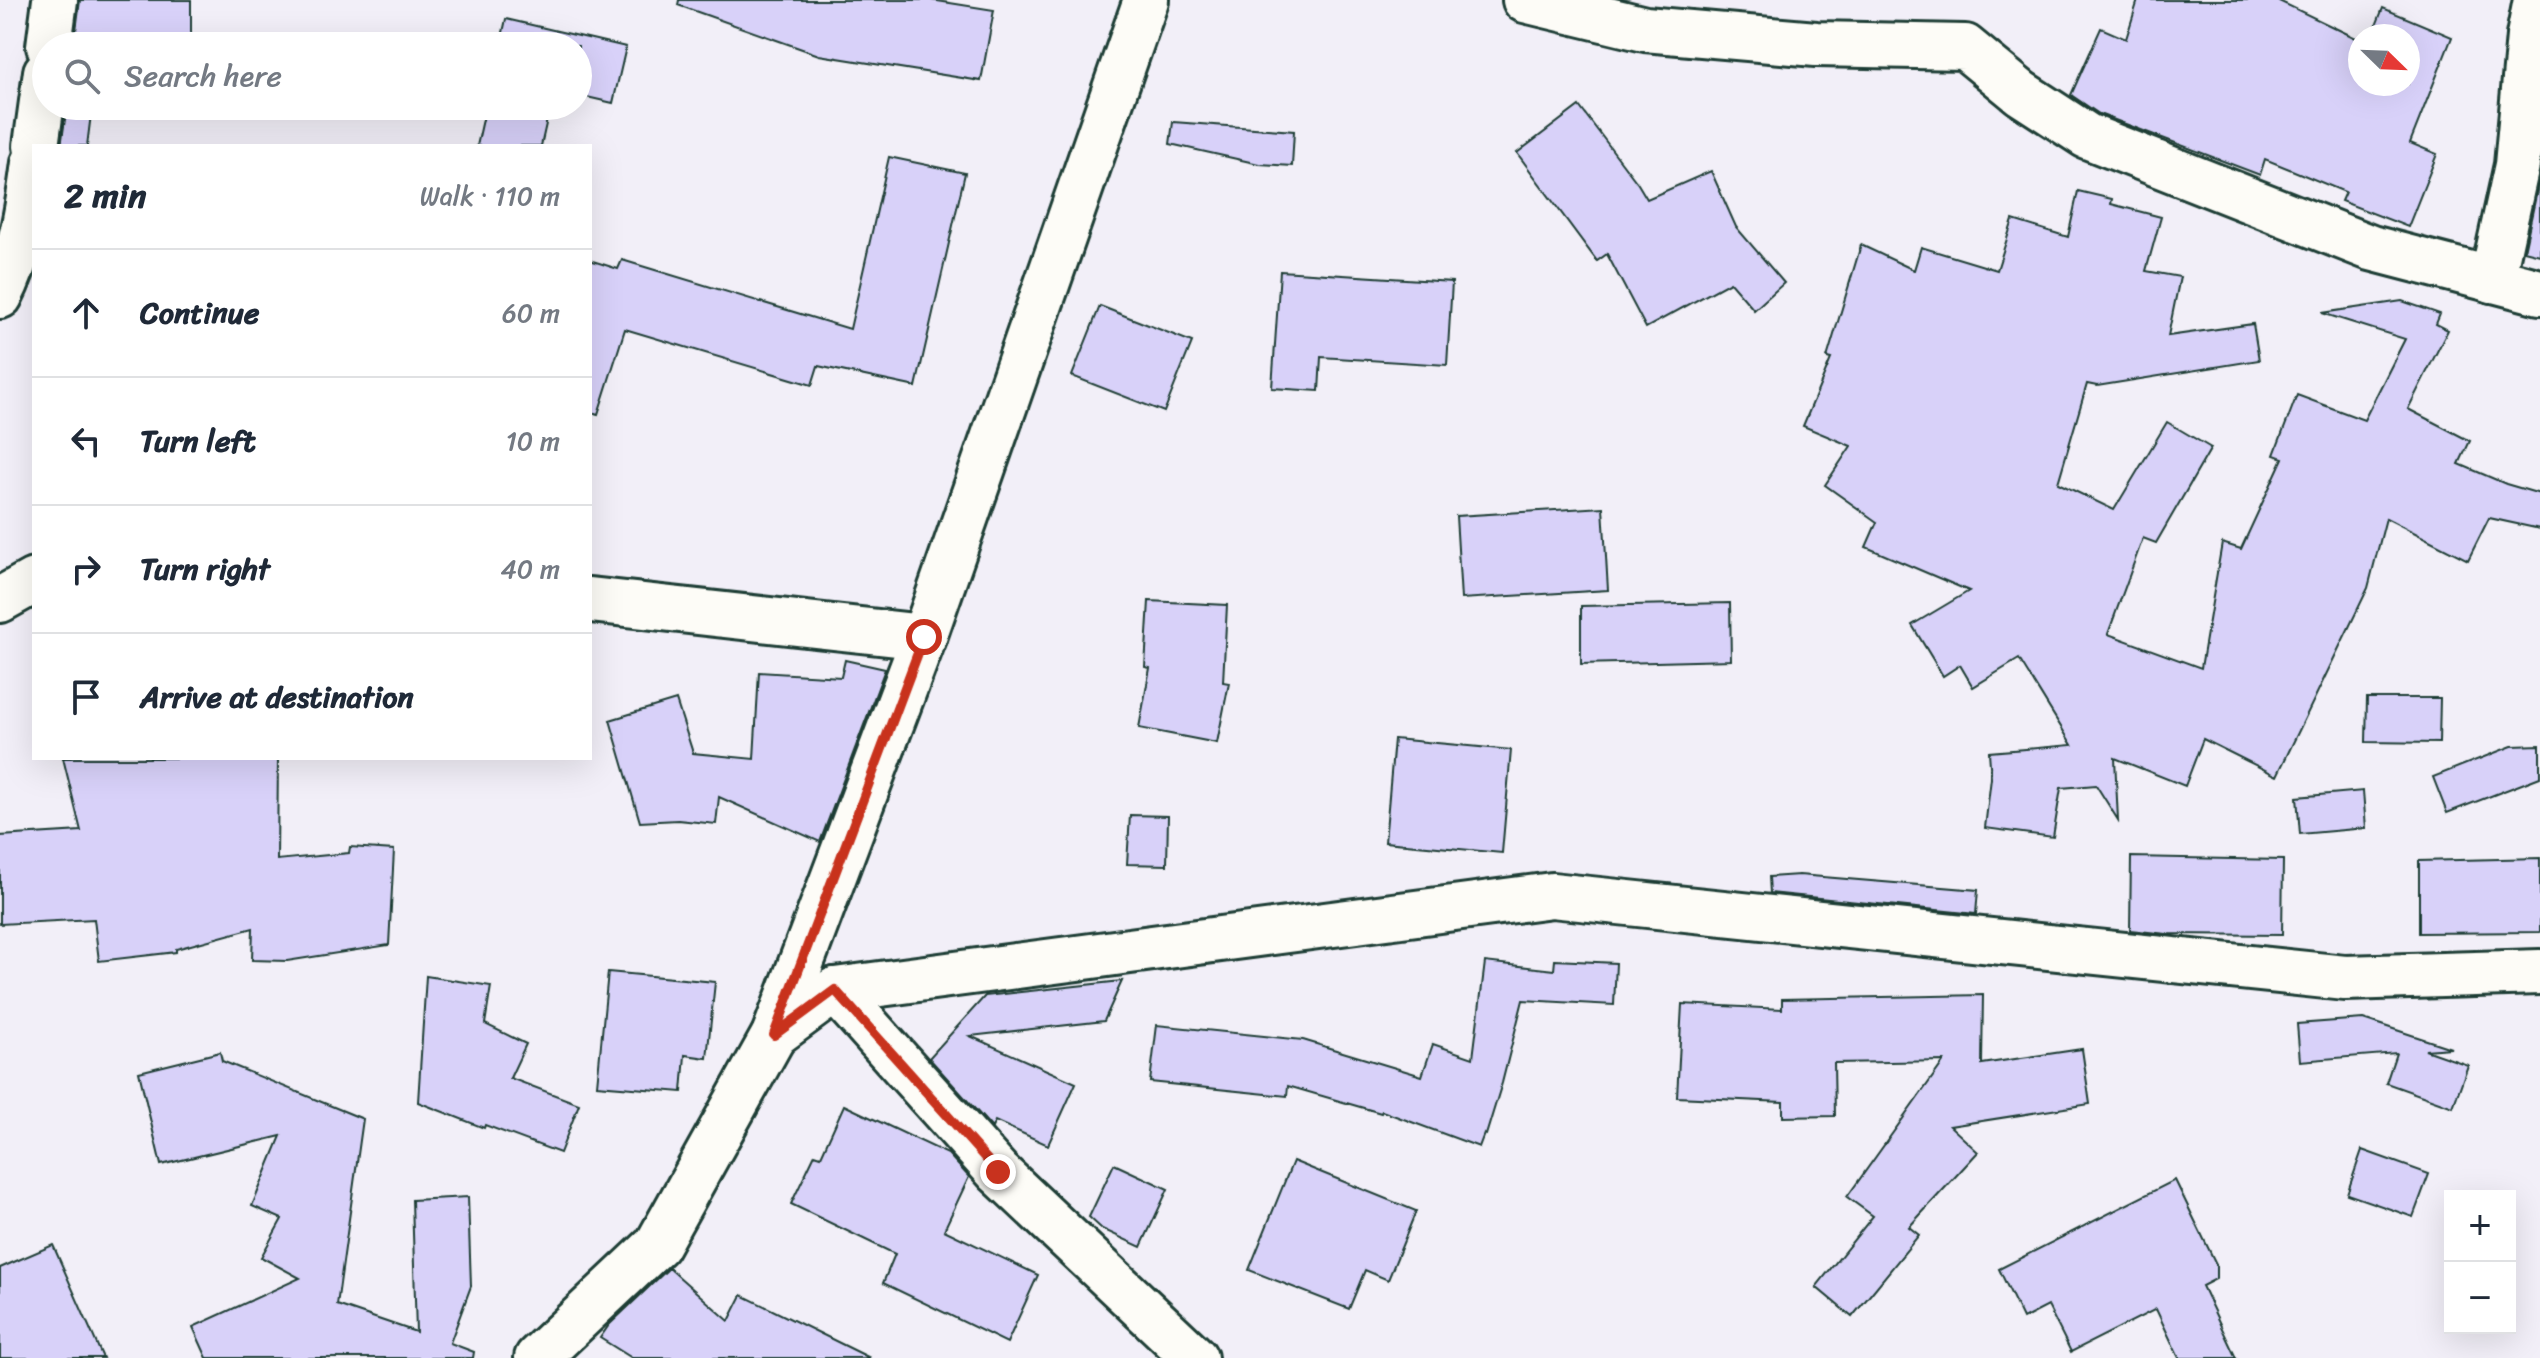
<!DOCTYPE html>
<html lang="en">
<head>
<meta charset="utf-8">
<style>
	:root { --surface:#fff; --page:#f6f6f7; --text:#1f2937; --muted:#747a83; --line:#e0e1e3 }
	body { margin:0; font-family:Sriracha,sans-serif; background:var(--page); color:var(--text) }
	.controls { position:absolute; right:24px; bottom:24px; display:grid; overflow:hidden; border-radius:0px; box-shadow:0 8px 32px #0002 }
	.controls button { width:72px; height:72px; display:grid; place-items:center; padding:0; border:0; border-bottom:2px solid var(--line); background:var(--surface); color:var(--text); font:40px sans-serif }
	.compass { position:absolute; left:2348px; top:24px; width:72px; height:72px; border-radius:50%; background:var(--surface); box-shadow:0 8px 32px #0002; rotate:113deg }
	.stop { position:absolute; width:24px; height:24px; margin:-18px; border:6px solid #c8321e; border-radius:50%; background:#fff }
	.stop.end { background:#c8321e; border-color:#fff; box-shadow:0 2px 8px #0008 }
	.list { margin:0; padding:0; list-style:none }
	h2 { display:flex; justify-content:space-between; align-items:center; height:104px; margin:0; padding:0 32px; font-size:34px }
	h2 small { font-size:26px; font-weight:400; color:var(--muted) }
	.list li { display:grid; grid-template-columns:52px 1fr auto; gap:24px; align-items:center; box-sizing:border-box; height:128px; padding:0 32px; border-top:2px solid var(--line) }
	.list b { display:block; font-size:30px; white-space:nowrap }
	.list em { font-size:26px; font-style:normal; color:var(--muted) }
	.icon { flex:none; width:44px; height:44px; fill:none; stroke:currentColor; stroke-width:2; stroke-linecap:round; stroke-linejoin:round }
	.map { position:relative; flex:none; width:2540px; height:1358px; overflow:hidden }
	.search { position:absolute; background:var(--surface); box-shadow:0 8px 32px #0002; left:32px; top:32px; width:560px; height:88px; display:flex; align-items:center; gap:20px; box-sizing:border-box; padding:0 28px; border-radius:44px; color:var(--muted); font-size:30px }
	.panel { position:absolute; background:var(--surface); box-shadow:0 8px 32px #0002; left:32px; top:144px; width:560px; height:616px; border-radius:0px }
	.map>svg:first-child { display:block }
	.building { fill:#d8d1f9; stroke:#1f3d34; stroke-width:2 }
	.lines { fill:none; stroke-linecap:round; stroke-linejoin:round }
	.street-casing { stroke:#1f3d34; stroke-width:50 }
	.street { stroke:#fdfcf7; stroke-width:44 }
	.route { stroke:#c8321e; stroke-width:10 }
</style>
</head>
<body>
<div class="map">
<svg width="2540" height="1358" viewBox="0 0 2540 1358">
	<rect width="100%" height="100%" fill="#f2eff8"/>
	<filter id="ink" filterUnits="userSpaceOnUse"><feTurbulence type="fractalNoise" baseFrequency=".0125" numOctaves="2"/><feDisplacementMap in="SourceGraphic" scale="16" xChannelSelector="R" yChannelSelector="G"/><feConvolveMatrix kernelMatrix="1 2 1 2 8 2 1 2 1" color-interpolation-filters="sRGB"/></filter>
	<g filter="url(#ink)">
		<g class="building">
			<polygon points="80,0 191,0 191,46 74,46"/>
			<polygon points="679,0 931,0 994,10 981,81 819,55 678,5"/>
			<polygon points="2138,0 2277,0 2360,40 2360,84 2408,84 2408,36 2372,36 2383,8 2452,37 2410,143 2437,154 2408,227 2341,201 2345,192 2265,159 2260,175 2099,114 2071,95 2101,28 2126,39"/>
			<polygon points="506,19 626,47 613,103 578,95 578,46 500,46"/>
			<polygon points="67,106 92,106 87,146 61,146"/>
			<polygon points="486,106 550,106 541,146 477,146"/>
			<polygon points="1579,106 1638,184 1647,199 1711,171 1736,227 1784,283 1754,310 1730,282 1646,328 1607,254 1597,261 1517,153"/>
			<polygon points="1173,122 1294,131 1292,166 1259,164 1170,144"/>
			<polygon points="889,157 965,173 916,387 818,366 812,385 625,329 598,414 590,412 590,260 618,269 622,260 850,329"/>
			<polygon points="2540,177 2540,255 2524,251"/>
			<polygon points="2078,191 2112,199 2111,204 2161,217 2146,271 2180,277 2168,336 2253,324 2259,360 2097,386 2087,384 2058,483 2114,510 2167,422 2211,448 2156,543 2143,538 2108,634 2201,668 2222,543 2241,549 2283,458 2274,455 2297,395 2364,420 2405,339 2322,313 2402,301 2440,314 2436,324 2448,330 2408,409 2470,441 2459,464 2506,484 2540,494 2540,529 2489,518 2468,560 2386,518 2368,588 2277,776 2203,739 2185,786 2115,758 2118,820 2096,785 2061,788 2053,837 1985,828 1991,778 1989,752 2072,745 2019,659 1973,687 1960,665 1943,676 1912,625 1969,591 1866,547 1877,522 1825,485 1851,446 1803,426 1831,359 1827,358 1861,245 1914,270 1921,247 1997,270 2013,220 2068,237"/>
			<polygon points="1280,271 1452,282 1447,365 1321,357 1319,391 1272,388"/>
			<polygon points="1100,306 1192,342 1164,412 1072,376"/>
			<polygon points="1603,507 1608,590 1461,599 1456,516"/>
			<polygon points="1149,601 1227,605 1223,682 1229,683 1217,743 1139,728 1150,668 1145,667"/>
			<polygon points="1730,603 1731,660 1581,664 1581,606"/>
			<polygon points="845,660 885,669 820,842 719,797 716,824 678,820 640,822 610,720 676,700 693,753 754,759 759,672 841,677"/>
			<polygon points="2367,698 2440,698 2439,743 2366,742"/>
			<polygon points="1394,739 1511,750 1502,853 1385,842"/>
			<polygon points="2540,745 2540,777 2447,813 2433,777 2512,746"/>
			<polygon points="63,758 278,758 277,860 349,853 350,847 394,850 389,945 287,961 252,960 253,928 176,949 176,952 99,961 94,919 0,924 0,836 81,831"/>
			<polygon points="2363,791 2366,828 2300,834 2297,797"/>
			<polygon points="1130,815 1168,816 1167,865 1127,864"/>
			<polygon points="2131,857 2283,860 2282,935 2167,934 2130,930"/>
			<polygon points="2540,858 2540,932 2419,933 2419,861"/>
			<polygon points="1799,875 1978,890 1976,914 1770,893 1769,877"/>
			<polygon points="1555,960 1616,963 1614,1005 1523,1000 1502,1083 1486,1135 1484,1134 1479,1147 1382,1111 1381,1113 1288,1086 1287,1096 1150,1082 1157,1025 1303,1040 1422,1076 1433,1044 1473,1058 1485,962 1554,970"/>
			<polygon points="608,972 715,982 707,1058 685,1055 682,1092 597,1085"/>
			<polygon points="426,976 491,986 485,1024 526,1044 510,1078 579,1104 560,1153 485,1125 484,1128 418,1102"/>
			<polygon points="1122,981 1104,1021 970,1036 1076,1083 1048,1145 995,1121 992,1128 929,1058 985,996"/>
			<polygon points="1983,995 1982,1064 2082,1049 2090,1104 1950,1126 1978,1152 1909,1227 1919,1235 1852,1317 1816,1287 1873,1216 1847,1197 1944,1061 1834,1063 1835,1116 1783,1117 1783,1102 1677,1097 1682,1004 1782,1009 1782,999"/>
			<polygon points="2363,1019 2451,1048 2425,1050 2468,1065 2453,1107 2386,1083 2396,1053 2300,1061 2297,1024"/>
			<polygon points="220,1052 222,1061 363,1119 337,1305 416,1332 412,1200 468,1197 471,1286 450,1343 474,1352 473,1358 207,1358 193,1327 300,1278 261,1257 282,1219 252,1206 281,1136 161,1165 139,1072"/>
			<polygon points="844,1105 948,1154 969,1177 944,1230 1038,1275 1007,1343 883,1283 895,1254 791,1204 815,1154 821,1156"/>
			<polygon points="2362,1150 2429,1174 2413,1217 2347,1194"/>
			<polygon points="1293,1161 1416,1211 1388,1280 1365,1270 1349,1309 1249,1270"/>
			<polygon points="1114,1164 1168,1189 1141,1247 1102,1229 1089,1217"/>
			<polygon points="2175,1180 2216,1264 2216,1279 2202,1286 2236,1358 2179,1358 2156,1309 2071,1352 2048,1306 2023,1319 1999,1269"/>
			<polygon points="53,1245 103,1358 0,1358 0,1268"/>
			<polygon points="669,1268 729,1321 742,1295 870,1358 632,1358 600,1338 609,1325"/>
		</g>
		<g class="lines">
			<defs>
				<g id="street">
					<polyline points="1525,0 1645,29 1816,44 1965,47 2021,93 2087,136 2371,248 2540,292"/>
					<polyline points="49,46 55,0"/>
					<polyline points="36,146 46,72"/>
					<polyline points="2492,280 2517,165 2529,36 2536,0"/>
					<path d="M 0,296 C 21,255 28,209 34,163"/>
					<polyline points="0,600 34,581"/>
					<polyline points="590,600 924,637"/>
					<polyline points="835,990 998,1172 1195,1358"/>
					<polyline points="774,1035 835,990 1552,895 2345,978 2540,972"/>
					<polyline points="537,1358 657,1245 774,1035 924,637 1146,0"/>
				</g>
			</defs>
			<use href="#street" class="street-casing"/>
			<use href="#street" class="street"/>
		</g>
	</g>
	<g class="lines" filter="url(#ink)">
		<polyline class="route" points="924,637 774,1035 835,990 998,1172"/>
	</g>
</svg>
<div class="controls">
<button>+</button>
<button>−</button>
</div>
<svg class="compass" viewBox="-18 -18 36 36"><path d="M0-13l5 13h-10z" fill="#e53935"/><path d="M0 13l5-13h-10z" fill="#747a83"/></svg>
<div class="stop" style="left:924px;top:637px"></div>
<div class="stop end" style="left:998px;top:1172px"></div>
<div class="search"><svg class="icon" aria-label="search" viewBox="0 0 24 24"><circle cx="10" cy="10" r="6"/><path d="M15 15l6 6"/></svg>Search here</div>
<section class="panel">
<h2>2 min<small>Walk · 110 m</small></h2>
<ul class="list">
<li><svg class="icon" aria-label="ahead" viewBox="0 0 24 24"><path d="M12 20V5M6 11l6-6 6 6"/></svg><div><b>Continue</b></div><em>60 m</em></li>
<li><svg class="icon" aria-label="left" viewBox="0 0 24 24"><path d="M17 20v-9H6M10 6l-5 5 5 5"/></svg><div><b>Turn left</b></div><em>10 m</em></li>
<li><svg class="icon" aria-label="right" viewBox="0 0 24 24"><path d="M7 20v-9h11M14 6l5 5-5 5"/></svg><div><b>Turn right</b></div><em>40 m</em></li>
<li><svg class="icon" aria-label="arrive" viewBox="0 0 24 24"><path d="M6 21V4h12l-3 4 3 4H6"/></svg><div><b>Arrive at destination</b></div></li>
</ul>
</section>
</div>
</body>
</html>
